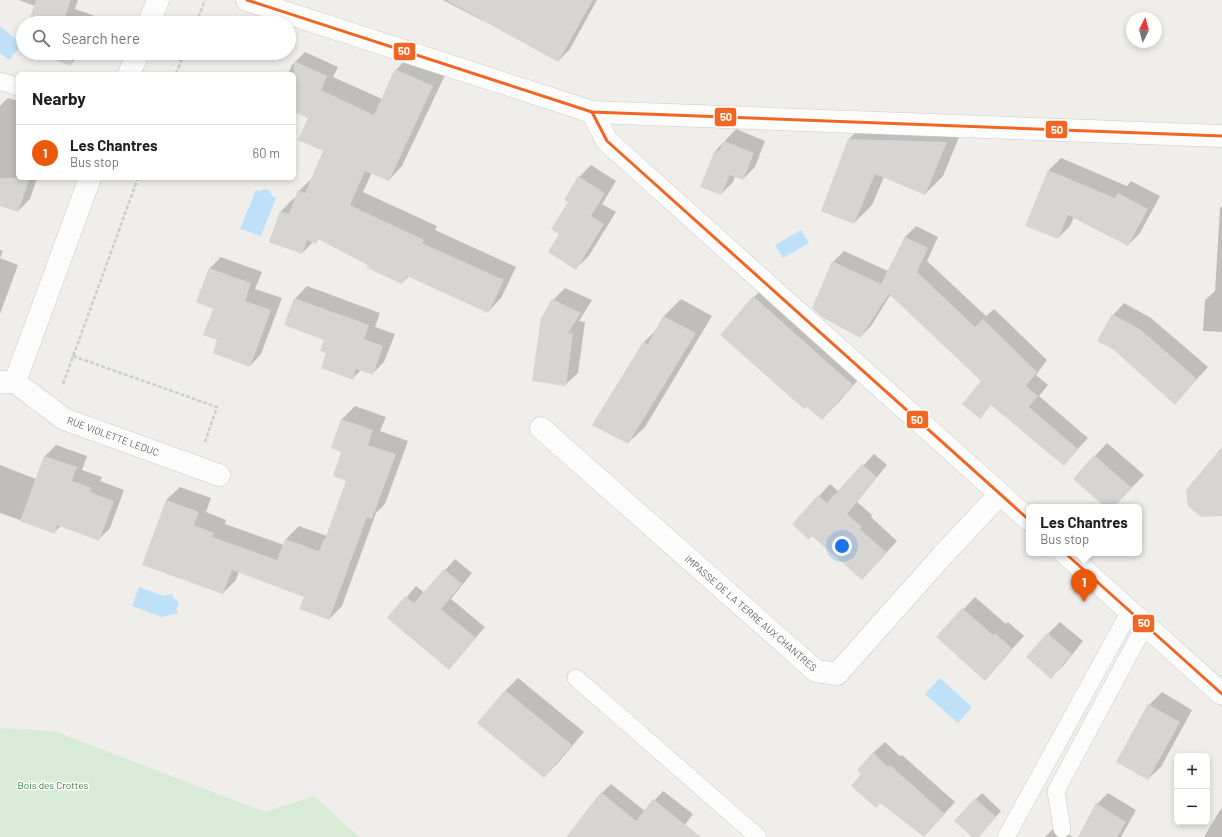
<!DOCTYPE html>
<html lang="en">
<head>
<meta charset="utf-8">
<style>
	:root { --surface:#fff; --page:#f2f2f2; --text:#202124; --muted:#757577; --line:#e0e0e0; --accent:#ea580c }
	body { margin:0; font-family:Barlow,sans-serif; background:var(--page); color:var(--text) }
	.controls { position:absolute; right:12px; bottom:12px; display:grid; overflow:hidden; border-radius:6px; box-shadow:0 2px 6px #0003 }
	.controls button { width:36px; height:36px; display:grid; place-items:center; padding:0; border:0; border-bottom:1px solid var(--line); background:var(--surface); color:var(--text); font:20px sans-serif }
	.compass { position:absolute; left:1126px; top:12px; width:36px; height:36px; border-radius:50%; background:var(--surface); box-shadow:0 2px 6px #0003; rotate:6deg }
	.you { position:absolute; left:842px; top:546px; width:14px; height:14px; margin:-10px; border:3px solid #fff; border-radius:50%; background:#1a73e8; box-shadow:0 0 0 6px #1a73e833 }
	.badge { display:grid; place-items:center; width:26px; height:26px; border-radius:50%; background:var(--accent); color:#fff; font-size:13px; font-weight:700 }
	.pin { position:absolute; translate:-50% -33px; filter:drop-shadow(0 1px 2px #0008) }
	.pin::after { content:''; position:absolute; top:21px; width:14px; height:12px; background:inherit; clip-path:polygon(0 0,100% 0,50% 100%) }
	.popup { position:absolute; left:1026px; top:504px; width:116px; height:52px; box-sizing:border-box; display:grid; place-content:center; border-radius:6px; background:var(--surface); filter:drop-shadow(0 1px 3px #0005); font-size:13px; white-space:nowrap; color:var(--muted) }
	.popup b { font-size:15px; color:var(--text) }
	.popup::after { content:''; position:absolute; left:50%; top:100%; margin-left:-8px; border:8px solid transparent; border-top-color:var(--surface) }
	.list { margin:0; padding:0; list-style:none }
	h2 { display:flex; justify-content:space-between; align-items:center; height:52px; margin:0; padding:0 16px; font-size:17px }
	h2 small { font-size:13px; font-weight:400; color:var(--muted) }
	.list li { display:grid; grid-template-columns:26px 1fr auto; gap:12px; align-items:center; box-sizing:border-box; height:56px; padding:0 16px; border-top:1px solid var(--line) }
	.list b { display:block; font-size:15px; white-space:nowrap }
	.list p { margin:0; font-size:13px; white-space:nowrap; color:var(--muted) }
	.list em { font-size:13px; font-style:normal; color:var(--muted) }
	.icon { flex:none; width:22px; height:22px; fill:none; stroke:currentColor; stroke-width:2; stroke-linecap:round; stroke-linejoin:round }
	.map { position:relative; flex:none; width:1222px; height:837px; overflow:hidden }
	.search { position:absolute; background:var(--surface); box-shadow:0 2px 6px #0003; left:16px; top:16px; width:280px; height:44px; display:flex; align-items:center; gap:10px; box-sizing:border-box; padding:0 14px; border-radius:22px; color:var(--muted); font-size:15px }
	.panel { position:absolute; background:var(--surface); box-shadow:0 2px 6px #0003; left:16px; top:72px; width:280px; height:108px; border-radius:6px }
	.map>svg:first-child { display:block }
	.green { fill:#d8ebd6 }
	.water { fill:#bfe0f9 }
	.shadow { fill:#0003 }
	.building { fill:#d6d5d3 }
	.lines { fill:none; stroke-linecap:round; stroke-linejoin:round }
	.service-casing { stroke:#cbcccc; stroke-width:18 }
	.minor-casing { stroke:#cbcccc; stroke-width:23 }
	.path { stroke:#cacfcc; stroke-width:2.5; stroke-dasharray:4 2; stroke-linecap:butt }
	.service { stroke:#fdfcfc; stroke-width:17 }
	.minor { stroke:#fdfcfc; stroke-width:22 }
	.bus-1-casing { stroke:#fff; stroke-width:6 }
	.bus-1 { stroke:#f26522; stroke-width:3 }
	.labels { text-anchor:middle; stroke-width:3; stroke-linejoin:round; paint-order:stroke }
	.street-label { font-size:10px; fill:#5f6368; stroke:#fff }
	.park-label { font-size:10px; fill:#348238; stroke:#fff }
	.line-badge { stroke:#fff; stroke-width:1.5 }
	.badge-label { font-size:11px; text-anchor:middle; font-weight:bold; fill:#fff }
</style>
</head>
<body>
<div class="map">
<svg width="1222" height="837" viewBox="0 0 1222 837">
	<rect width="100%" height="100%" fill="#efeeea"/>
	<polygon class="green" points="0,728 54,731 265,812 314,796 359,837 0,837"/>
	<g class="water">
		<polygon points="0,26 22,45 9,60 0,53"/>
		<path d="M 264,189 C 269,189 271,191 272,196 L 276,198 L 261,236 L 240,229 L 256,190 L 260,191 Z"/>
		<polygon points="801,230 809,243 783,258 775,245"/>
		<polygon points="139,587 164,596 172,594 173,598 178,601 179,605 176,608 178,613 162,617 132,606"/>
		<polygon points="940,678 972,707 958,723 925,694"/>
	</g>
	<g class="shadow">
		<polygon points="19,0 78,0 75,9 95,16 93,23 29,23 35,6"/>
		<polygon points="443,0 597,0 570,49 558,61 484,20 483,21"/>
		<polygon points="305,52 338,67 333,77 382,99 396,70 409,56 446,73 402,166 389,180 372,172 363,192 437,226 435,230 516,267 501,298 488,312 409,276 402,283 319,239 316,243 313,242 302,253 270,242 281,211 294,198 296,199 299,191 313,177 325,151 309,117 294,111 294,74 288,74 292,65"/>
		<polygon points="40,53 82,53 70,65"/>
		<polygon points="8,98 18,101 18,178 37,178 30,199 18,211 0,205 0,106"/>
		<polygon points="867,121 964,125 943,176 925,194 884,177 872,205 854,223 849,139"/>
		<polygon points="736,129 765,141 755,167 743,179 735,176 733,182 721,194 716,150"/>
		<polygon points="1061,158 1127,186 1131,181 1160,196 1140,233 1128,245 1074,217 1070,226 1058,238 1027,226 1049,170"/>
		<polygon points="591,165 616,181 602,204 616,212 588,257 576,268 561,234 569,202 579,177"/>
		<polygon points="1222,206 1222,332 1203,331 1205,300 1215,291 1220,208"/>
		<polygon points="916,226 938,237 927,261 986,316 994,309 1047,360 1036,375 1048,385 1039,396 1088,438 1064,464 992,404 980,417 983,381 891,294 871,326 860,337 833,262 844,251 888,271 905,237"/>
		<polygon points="0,250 3,251 0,258 18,265 0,314"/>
		<polygon points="221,257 262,272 255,289 282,298 261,354 250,366 218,340 210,268"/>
		<polygon points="771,280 869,367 839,402 822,419 721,335 754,297"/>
		<polygon points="307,286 380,313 375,327 395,334 384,362 372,374 361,370 352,379 328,352 326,339 295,299"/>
		<polygon points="565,288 592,300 579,321 585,322 578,373 565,385 553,300"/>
		<polygon points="681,299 712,316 645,427 628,443 644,342 657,329 664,316"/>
		<polygon points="1124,303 1151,318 1208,367 1175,403 1113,315"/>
		<polygon points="355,406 386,417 380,431 408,441 385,504 376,513 342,606 329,619 305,596 239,571 236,580 223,593 166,500 180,487 211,498 206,512 226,520 225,524 284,545 286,539 299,526 327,536 348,480 343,452 342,419"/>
		<polygon points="1107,443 1144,475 1113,507 1106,507 1074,479"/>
		<polygon points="56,445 87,456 82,470 102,477 100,481 124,490 110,528 99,539 61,526 54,532 0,513 0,465 36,479 45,456"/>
		<polygon points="874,454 887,465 857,502 872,515 871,517 897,541 873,567 794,524 830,484 839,492"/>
		<polygon points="455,559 472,573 451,599 485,627 449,669 389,618 416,586 425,593"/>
		<polygon points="975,597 1006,624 1008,622 1024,636 985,679 937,637"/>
		<polygon points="1060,622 1083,641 1064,665 1051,677 1048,634"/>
		<polygon points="518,678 584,732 557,764 544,777 479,722 506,690"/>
		<polygon points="1162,692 1192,710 1161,767 1148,779 1149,705"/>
		<polygon points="885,742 900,756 902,755 955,802 935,824 863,774 873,753"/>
		<polygon points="611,784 645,811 663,791 693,814 678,834 682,837 568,837 602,793"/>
		<polygon points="982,793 1001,811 978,837 973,837 976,799"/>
		<polygon points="1108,793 1136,810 1121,837 1079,837 1097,804"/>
		<polygon points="1222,808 1222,837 1204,837 1220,810"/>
		<polygon points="1055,827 1073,837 1045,837"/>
	</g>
	<g class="building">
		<polygon points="36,0 71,0 64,20 72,23 28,23"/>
		<polygon points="446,0 593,0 558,62"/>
		<polygon points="37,53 75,53 71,66"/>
		<polygon points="294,61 327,76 321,90 374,115 395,69 433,86 389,181 365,171 350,205 424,240 422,243 504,280 488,313 407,276 402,284 367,268 368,265 318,239 316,244 307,240 302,254 269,242 280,211 289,214 298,190 305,193 323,151 298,140 308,118 294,112"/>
		<polygon points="848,139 947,142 925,195 875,174 854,224 821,211"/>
		<polygon points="724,141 754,153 743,180 730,175 721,195 700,187 715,150 719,151"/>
		<polygon points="1048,170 1115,198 1118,193 1148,209 1128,246 1068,215 1058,239 1025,226"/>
		<polygon points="578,176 605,193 591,216 604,224 576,270 548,252 559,234 551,229 568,202 564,200"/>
		<polygon points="0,178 30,178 18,212 0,206"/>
		<polygon points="905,237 928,248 917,272 975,327 983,319 1037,372 1026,386 1038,396 1029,407 1078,449 1064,466 991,405 980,419 962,404 981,381 889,294 860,338 822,317 812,308 832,261 881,284"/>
		<polygon points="209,268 251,283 245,301 271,310 250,367 213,353 217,340 203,335 213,309 196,302"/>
		<polygon points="753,296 853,385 822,420 807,407 804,409 720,335"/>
		<polygon points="294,298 369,325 364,339 383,346 373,375 356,369 353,380 321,368 326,353 320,351 324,340 284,325"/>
		<polygon points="552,299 581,313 568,333 573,334 566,386 532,381 541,318"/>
		<polygon points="1112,314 1140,329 1197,379 1175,405 1114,350 1097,341"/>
		<polygon points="663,316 696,333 628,444 592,425 643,342 648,344"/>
		<polygon points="341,419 373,430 368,445 396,454 372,519 367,517 329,620 299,609 304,597 232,570 223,594 142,565 166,500 199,512 194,525 214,533 212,537 277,560 285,539 319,551 324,539 325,539 346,481 333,476 341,452 331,448"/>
		<polygon points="1222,447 1222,516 1201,517 1188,506 1186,490"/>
		<polygon points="1094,455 1132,488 1114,507 1105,507 1073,479"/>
		<polygon points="44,456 77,467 72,481 92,488 90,492 114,501 99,541 57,525 55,534 20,521"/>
		<polygon points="862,464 877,477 847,514 862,527 860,529 887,553 862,580 812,536 809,540 792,524 818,495 827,503"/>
		<polygon points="444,569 462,584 441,609 476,638 449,670 387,618 405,596 414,603"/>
		<polygon points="962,608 993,635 995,633 1013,649 985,681 936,637"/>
		<polygon points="1047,633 1072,654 1051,679 1026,657"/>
		<polygon points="505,690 572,745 544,778 477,723"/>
		<polygon points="1148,704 1180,722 1148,780 1116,762"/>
		<polygon points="873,752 888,767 890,765 945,814 924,837 880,803 876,808 851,786 861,774 857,770"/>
		<polygon points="601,792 636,821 653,799 701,837 566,837"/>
		<polygon points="975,798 996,817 979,837 972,837 954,821"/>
		<polygon points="1096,803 1126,822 1117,837 1078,837"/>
	</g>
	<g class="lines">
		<defs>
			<g id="service">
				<polyline points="0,81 18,87"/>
				<polyline points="576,678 758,837"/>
				<polyline points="1062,829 1056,791 1145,625"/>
				<polyline points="1006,837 1130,611"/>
			</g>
			<g id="minor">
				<polyline points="247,0 592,112 1222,136"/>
				<polyline points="149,23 158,0"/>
				<polyline points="129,74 138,53"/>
				<polyline points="592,112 607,141 1029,520"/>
				<polyline points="0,382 15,382 64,419 219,475"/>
				<polyline points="15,382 90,178"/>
				<polyline points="541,428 816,671 837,674 942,556 1000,494"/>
				<polyline points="1065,553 1222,694"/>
			</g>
		</defs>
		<use href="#service" class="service-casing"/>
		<use href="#minor" class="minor-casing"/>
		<g class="path">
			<polyline points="196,23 205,0"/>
			<polyline points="176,74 184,53"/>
			<polyline points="73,356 217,407 205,442"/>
			<polyline points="63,384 138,178"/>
		</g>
		<use href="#service" class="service"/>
		<use href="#minor" class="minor"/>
		<defs>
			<g id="bus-1">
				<polyline points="247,0 592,112 1222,136"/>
				<polyline points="592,112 607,141 1029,520"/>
				<polyline points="1065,553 1222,694"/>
			</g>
		</defs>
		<use href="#bus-1" class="bus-1-casing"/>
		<use href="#bus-1" class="bus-1"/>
	</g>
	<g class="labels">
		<g class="street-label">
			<text transform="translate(113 436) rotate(20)" y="4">RUE VIOLETTE LEDUC</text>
			<text transform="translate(751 613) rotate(41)" y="4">IMPASSE DE LA TERRE AUX CHANTRES</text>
		</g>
		<g class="park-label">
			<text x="53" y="789">Bois des Crottes</text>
		</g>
	</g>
	<g class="line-badge">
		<rect x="393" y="42" width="23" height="19" rx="4" fill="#f26522"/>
		<rect x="714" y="107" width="23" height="20" rx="4" fill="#f26522"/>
		<rect x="1045" y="120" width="23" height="19" rx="4" fill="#f26522"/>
		<rect x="906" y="410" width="23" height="19" rx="4" fill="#f26522"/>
		<rect x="1132" y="614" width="23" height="19" rx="4" fill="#f26522"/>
	</g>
	<g class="badge-label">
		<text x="404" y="55">50</text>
		<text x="726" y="121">50</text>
		<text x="1057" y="134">50</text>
		<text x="917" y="424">50</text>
		<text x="1144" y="627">50</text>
	</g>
</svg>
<div class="controls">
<button>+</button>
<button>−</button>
</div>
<svg class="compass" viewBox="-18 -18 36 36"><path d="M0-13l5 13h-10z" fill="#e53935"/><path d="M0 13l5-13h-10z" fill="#757577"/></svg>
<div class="you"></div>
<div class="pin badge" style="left:1084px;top:602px">1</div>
<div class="popup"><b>Les Chantres</b>Bus stop</div>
<div class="search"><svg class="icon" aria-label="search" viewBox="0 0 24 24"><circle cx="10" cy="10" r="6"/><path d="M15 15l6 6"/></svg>Search here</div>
<section class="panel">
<h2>Nearby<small></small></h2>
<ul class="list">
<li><span class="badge">1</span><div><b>Les Chantres</b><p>Bus stop</p></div><em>60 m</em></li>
</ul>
</section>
</div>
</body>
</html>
